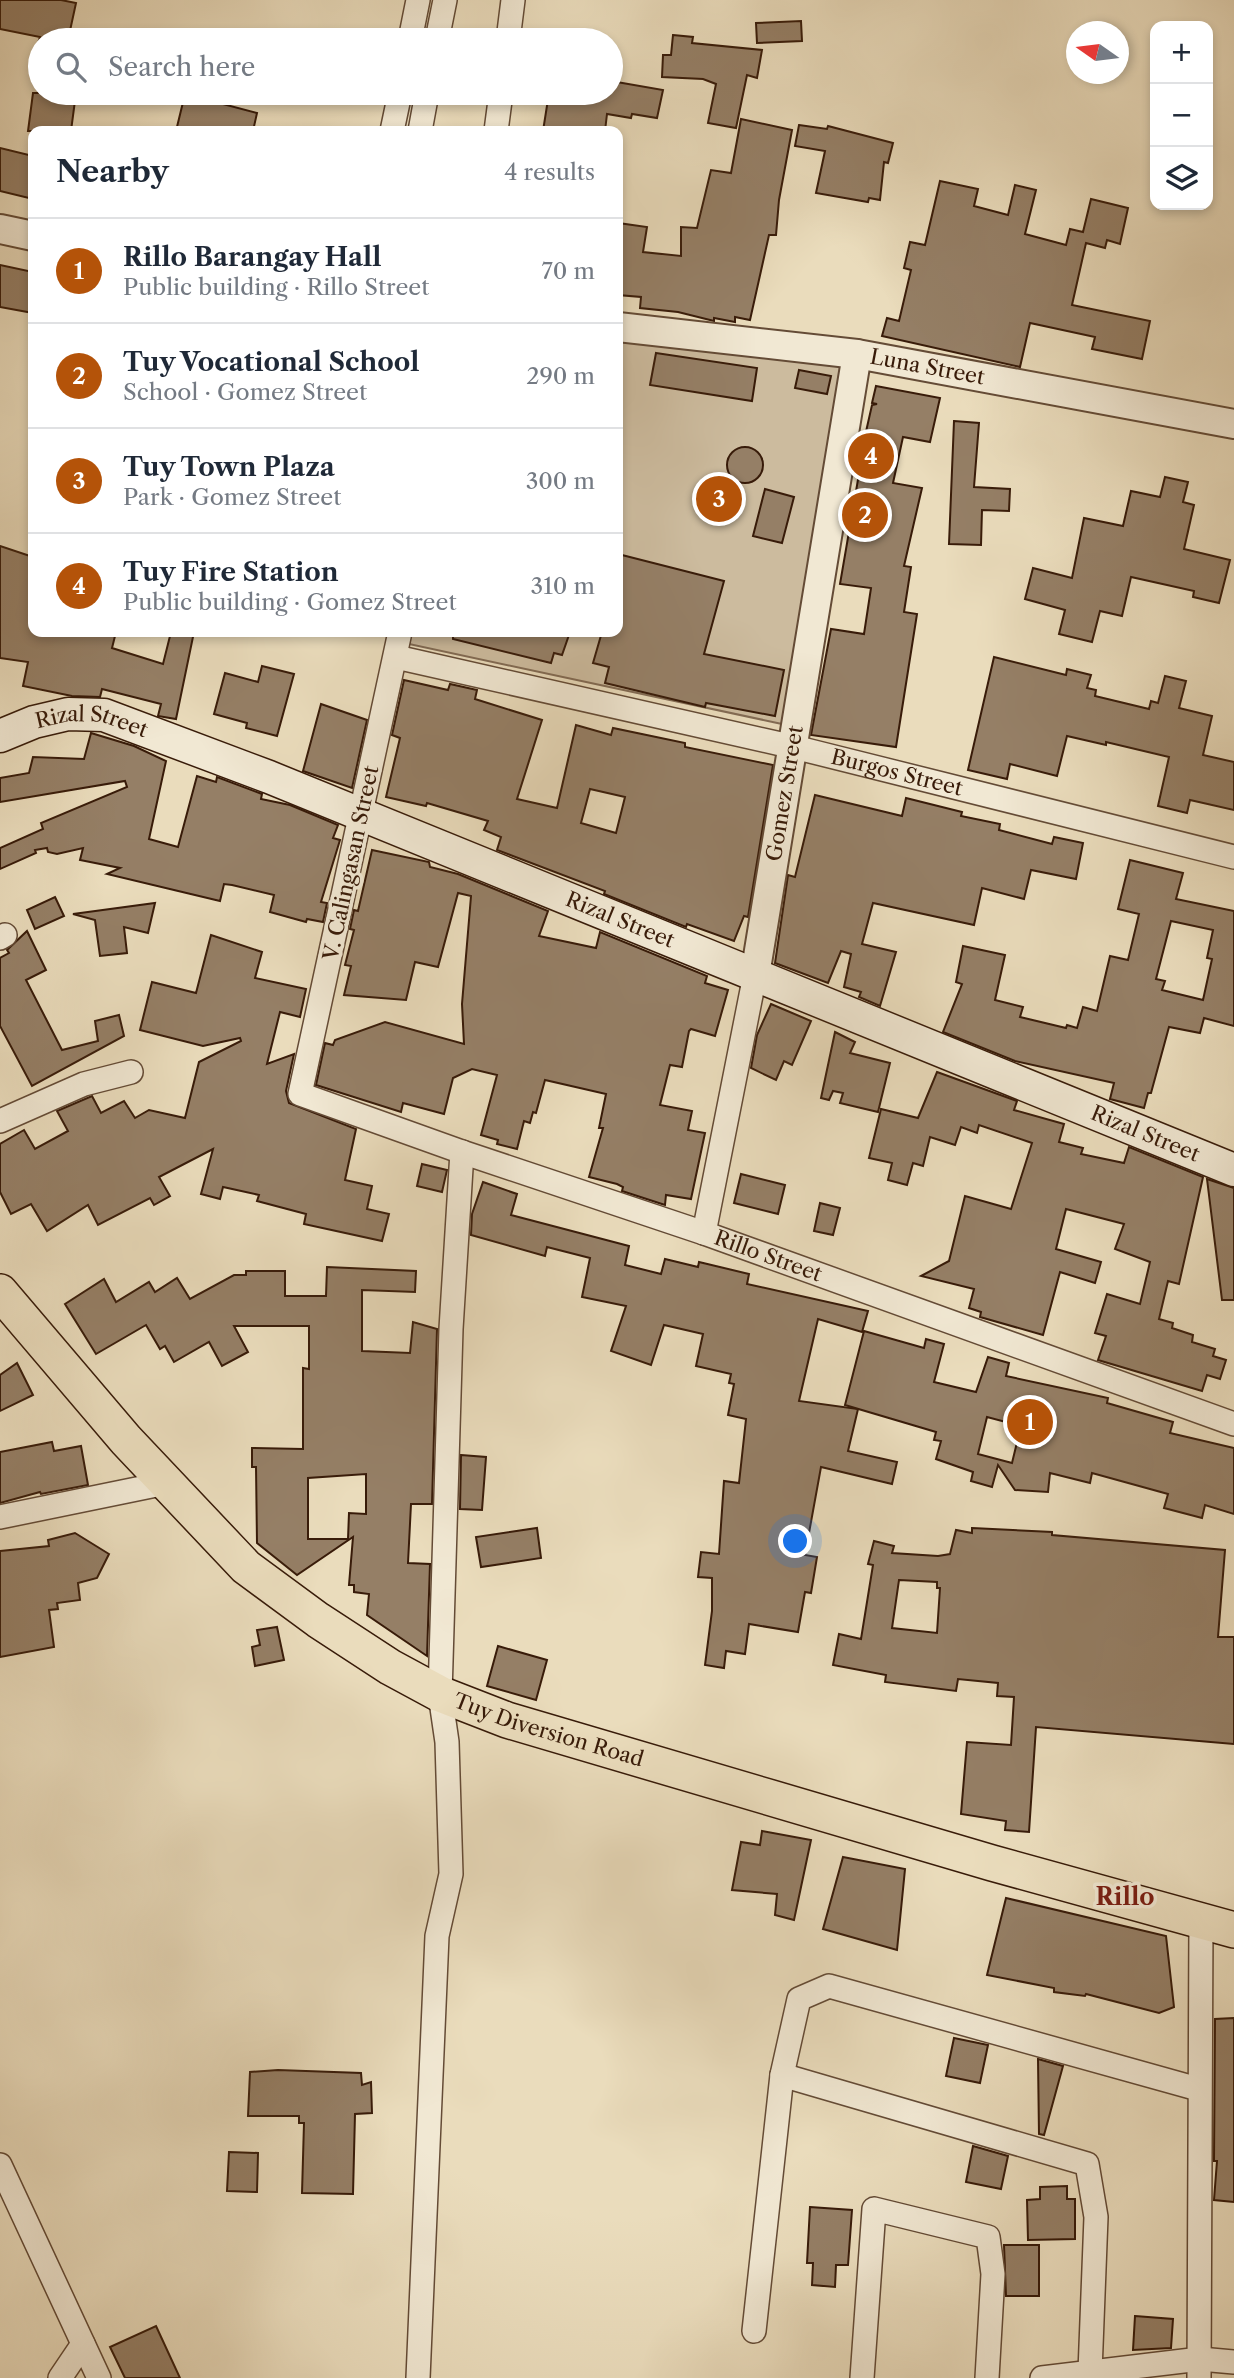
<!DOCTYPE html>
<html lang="en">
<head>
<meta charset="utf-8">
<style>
	:root { --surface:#fff; --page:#f2f2f3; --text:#1f2937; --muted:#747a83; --line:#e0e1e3; --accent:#b45309 }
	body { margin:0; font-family:"Libre Caslon Text",serif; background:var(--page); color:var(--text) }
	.controls { position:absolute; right:21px; top:21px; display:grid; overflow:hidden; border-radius:14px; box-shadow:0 4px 10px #0003 }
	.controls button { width:63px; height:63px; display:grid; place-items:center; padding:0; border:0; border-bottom:2px solid var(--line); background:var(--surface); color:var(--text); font:35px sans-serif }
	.compass { position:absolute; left:1066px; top:21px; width:63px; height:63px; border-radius:50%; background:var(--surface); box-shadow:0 4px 10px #0003; rotate:284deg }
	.you { position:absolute; left:796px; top:1542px; width:24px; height:24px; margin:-18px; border:5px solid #fff; border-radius:50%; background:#1a73e8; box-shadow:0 0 0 10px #1a73e833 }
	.badge { display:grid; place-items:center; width:46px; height:46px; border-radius:50%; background:var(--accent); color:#fff; font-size:23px; font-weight:700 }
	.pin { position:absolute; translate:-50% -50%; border:4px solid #fff; box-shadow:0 2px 7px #0006 }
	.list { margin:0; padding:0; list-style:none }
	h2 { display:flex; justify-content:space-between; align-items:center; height:91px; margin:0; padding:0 28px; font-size:30px }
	h2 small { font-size:23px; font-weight:400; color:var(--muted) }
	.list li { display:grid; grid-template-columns:46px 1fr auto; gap:21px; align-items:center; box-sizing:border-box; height:105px; padding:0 28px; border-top:2px solid var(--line) }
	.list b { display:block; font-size:26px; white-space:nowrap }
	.list p { margin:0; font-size:23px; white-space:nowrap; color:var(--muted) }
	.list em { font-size:23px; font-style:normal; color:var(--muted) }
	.icon { flex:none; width:38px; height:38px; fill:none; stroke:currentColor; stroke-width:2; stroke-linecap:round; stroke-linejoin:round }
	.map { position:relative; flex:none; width:1234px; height:2378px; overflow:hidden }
	.search { position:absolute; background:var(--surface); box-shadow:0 4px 10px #0003; left:28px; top:28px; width:595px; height:77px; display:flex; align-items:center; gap:18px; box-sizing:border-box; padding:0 24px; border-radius:38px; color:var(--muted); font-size:26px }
	.panel { position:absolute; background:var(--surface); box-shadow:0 4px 10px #0003; left:28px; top:126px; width:595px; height:511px; border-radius:14px }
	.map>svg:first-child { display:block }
	.green { fill:#ccbb9e; stroke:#826b54; stroke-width:2 }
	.building { fill:#957f66; stroke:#381b09; stroke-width:2; fill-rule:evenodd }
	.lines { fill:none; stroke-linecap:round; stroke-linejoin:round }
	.minor-casing { stroke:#644b36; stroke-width:26 }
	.tertiary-casing { stroke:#644b36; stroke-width:32 }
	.secondary-casing { stroke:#381b09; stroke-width:35 }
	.primary-casing { stroke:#381b09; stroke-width:38 }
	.minor { stroke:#f1e8d3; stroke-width:23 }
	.tertiary { stroke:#f1e8d3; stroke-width:28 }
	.secondary { stroke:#f1e8d3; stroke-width:32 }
	.primary { stroke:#eadcbc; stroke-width:35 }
	.labels { text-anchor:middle; stroke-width:7; stroke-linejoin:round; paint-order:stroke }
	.street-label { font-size:21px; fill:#381b09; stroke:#f1e8d3 }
	.quarter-label { font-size:24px; font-weight:bold; fill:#7a1f14; stroke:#f1e8d3 }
</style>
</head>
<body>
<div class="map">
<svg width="1234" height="2378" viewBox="0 0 1234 2378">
	<rect width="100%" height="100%" fill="#eadcbc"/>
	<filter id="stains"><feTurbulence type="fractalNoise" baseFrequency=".00286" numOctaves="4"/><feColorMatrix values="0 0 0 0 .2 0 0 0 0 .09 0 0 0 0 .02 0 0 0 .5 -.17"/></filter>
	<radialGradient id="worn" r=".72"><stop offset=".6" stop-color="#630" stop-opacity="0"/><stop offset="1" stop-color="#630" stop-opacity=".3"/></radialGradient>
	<polygon class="green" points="618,340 843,366 782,724 409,644 411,632 618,632"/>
	<g class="building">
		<polygon points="0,0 61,0 76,3 68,40 39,40 40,37 0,29"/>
		<polygon points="801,21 802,41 757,43 756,23"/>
		<polygon points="673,35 693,37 692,43 762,50 757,78 747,75 736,128 708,123 716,84 703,79 662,77 663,55 671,55"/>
		<polygon points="611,81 663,90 657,118 632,114 631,118 607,114 605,131 543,131 549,93 611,93"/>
		<polygon points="33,93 76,93 71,131 28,131"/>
		<polygon points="185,94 257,113 253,131 176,131"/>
		<polygon points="741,119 792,130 779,200 776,235 769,235 750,320 735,317 735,322 714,318 714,321 678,312 640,308 641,297 618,295 618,223 647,227 643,252 681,256 681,227 697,228 711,170 731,173"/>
		<polygon points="799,125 827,129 828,126 893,143 888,163 884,162 880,200 869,198 868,202 816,193 825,151 795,146"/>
		<polygon points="0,148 33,156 33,199 0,191"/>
		<polygon points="940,181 978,189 974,206 1008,215 1015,185 1036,190 1025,234 1066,245 1070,229 1083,232 1091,199 1128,208 1120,244 1107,240 1105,248 1086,243 1072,305 1150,321 1142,359 1092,349 1095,337 1030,323 1020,367 882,336 887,318 899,321 911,270 904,268 910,242 925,245"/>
		<polygon points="0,265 33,272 33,313 0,307"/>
		<polygon points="656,353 757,368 752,401 650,385"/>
		<polygon points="799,370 831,376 827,394 795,388"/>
		<polygon points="876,386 940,398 930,442 903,437 893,483 922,488 904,566 911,567 904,612 917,614 896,747 811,735 831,629 864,634 871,588 840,584 860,468 855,467 860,435 865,436 872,405 877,404 872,403"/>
		<polygon points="954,421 979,423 974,487 1010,489 1009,511 982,510 981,545 949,544"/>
		<circle cx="745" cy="465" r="18"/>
		<polygon points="1165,477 1188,482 1183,502 1194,505 1184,549 1230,560 1219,603 1193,597 1194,591 1131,577 1122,616 1100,611 1092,642 1059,634 1065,610 1025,599 1033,568 1072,578 1084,518 1123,526 1131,491 1160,497"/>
		<polygon points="765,489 794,497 782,543 753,536"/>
		<polygon points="0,546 33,557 33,632 116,632 112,648 163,664 171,632 194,632 176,719 158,716 161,704 102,689 100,697 72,696 23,686 28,662 0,658"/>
		<polygon points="618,554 724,581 704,654 784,670 775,716 706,703 705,707 605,683 609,667 593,663 602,632 618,632"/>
		<polygon points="453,632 570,632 562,655 554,653 551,663 453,639"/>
		<polygon points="994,657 1066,675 1067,669 1091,675 1087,688 1096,690 1095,696 1149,709 1151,701 1158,703 1165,676 1186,681 1179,708 1212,716 1203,755 1234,762 1234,810 1190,800 1187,813 1158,806 1169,757 1106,742 1106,745 1067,736 1057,776 1010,764 1007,779 968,770"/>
		<polygon points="262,666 294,674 277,736 246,728 247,723 214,714 225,673 258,682"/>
		<path d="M 404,680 L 448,690 L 450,684 L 477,690 L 475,699 L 542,720 L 517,799 L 557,808 L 576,725 L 611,735 L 613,728 L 685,743 L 685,747 L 773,765 L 748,917 L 744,916 L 734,941 L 687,924 L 686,927 L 604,894 L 605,891 L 497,850 L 501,837 L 484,830 L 488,821 L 427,803 L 426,806 L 386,797 L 400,738 L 392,735 ZM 590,789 L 625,797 L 616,833 L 581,823 Z"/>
		<polygon points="321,704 367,720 352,788 303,771"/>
		<polygon points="91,733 134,746 166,761 149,839 178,847 197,776 216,782 217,777 262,794 261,799 290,805 338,825 333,838 340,840 321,902 327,903 323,922 307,919 306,922 270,912 274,895 232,885 224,884 220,901 107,874 120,868 80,860 83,848 57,854 48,852 47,848 35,850 36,853 0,869 0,848 43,829 41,823 127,787 125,781 0,802 0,778 29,773 33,757 84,759"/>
		<polygon points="815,795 902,816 906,798 962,812 961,816 1000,824 999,830 1052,844 1054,837 1083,843 1076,879 1031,870 1024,899 982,888 974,925 873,903 862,944 896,952 880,1006 859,997 861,992 844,987 851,954 841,951 828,983 775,963 788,875 795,877"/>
		<polygon points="372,850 429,862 430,867 458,874 548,911 539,936 596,948 600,932 707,976 705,983 728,990 715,1036 691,1029 689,1031 682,1067 670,1065 660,1105 692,1111 688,1130 705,1133 691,1199 666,1195 665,1205 662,1204 622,1191 623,1187 617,1184 589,1177 603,1128 599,1128 606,1094 545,1080 536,1113 533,1112 530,1123 524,1121 517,1149 497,1144 498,1140 481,1135 497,1075 472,1069 453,1078 444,1114 403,1103 401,1112 316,1085 325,1043 333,1045 335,1040 385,1022 464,1044 462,1004 471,896 458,893 438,967 415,962 406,1000 344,995 351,966 345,965 354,930 350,929 354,910 358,911"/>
		<path d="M 1130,860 L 1183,873 L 1176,899 L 1234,911 L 1234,1026 L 1204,1018 L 1200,1033 L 1169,1027 L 1151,1093 L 1148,1093 L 1144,1108 L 1110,1099 L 1114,1083 L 1015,1061 L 943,1032 L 962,984 L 956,982 L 963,946 L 1005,955 L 995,1000 L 1023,1007 L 1020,1017 L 1066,1028 L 1067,1025 L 1077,1028 L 1083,1007 L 1097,1011 L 1110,956 L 1128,960 L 1139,914 L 1118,909 ZM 1171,921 L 1213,930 L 1207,958 L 1212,959 L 1203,1000 L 1162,990 L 1165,981 L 1156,979 Z"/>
		<polygon points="55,897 64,916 35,929 27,910"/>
		<polygon points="155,903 148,933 124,927 127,953 100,956 95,920 73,914"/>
		<polygon points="27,931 46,970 26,980 62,1050 98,1041 95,1021 119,1015 124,1036 32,1086 0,1026 0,958 9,953 7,950"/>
		<polygon points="211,935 262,952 255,978 306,989 300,1017 280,1012 267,1064 294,1054 286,1091 289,1103 356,1129 345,1180 372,1186 367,1209 389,1214 382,1241 304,1224 306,1214 257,1201 259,1195 223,1187 220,1199 201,1194 213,1149 159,1177 170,1196 154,1205 150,1198 98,1225 88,1205 47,1231 31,1204 11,1214 0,1192 0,1144 24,1130 35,1149 68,1131 57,1111 92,1096 101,1113 124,1101 135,1118 149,1110 185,1118 199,1062 241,1041 240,1038 203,1046 140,1030 152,982 196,993"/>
		<polygon points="771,1004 811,1021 792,1065 784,1061 776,1080 751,1068 757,1035"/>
		<polygon points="835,1032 855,1042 850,1053 890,1063 878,1112 840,1103 843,1093 833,1091 829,1100 821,1098"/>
		<polygon points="937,1072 1017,1101 1014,1110 1064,1124 1059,1142 1083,1148 1081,1154 1124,1163 1129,1147 1203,1177 1179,1284 1168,1281 1159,1319 1173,1323 1172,1328 1193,1335 1192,1342 1215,1349 1213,1356 1226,1360 1220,1379 1207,1375 1202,1391 1098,1360 1106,1336 1095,1333 1107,1294 1140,1304 1150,1262 1115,1249 1124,1224 1066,1209 1056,1249 1101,1262 1095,1283 1060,1272 1043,1335 980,1317 981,1312 969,1308 974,1289 921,1276 949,1261 965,1196 1011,1209 1032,1143 979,1125 977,1133 961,1127 955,1145 930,1137 923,1166 913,1163 907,1185 888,1180 892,1163 869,1158 881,1109 918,1118"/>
		<polygon points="422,1164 447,1170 442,1192 417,1186"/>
		<polygon points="741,1174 785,1185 778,1214 734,1203"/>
		<polygon points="1207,1179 1234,1188 1234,1300 1222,1300"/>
		<polygon points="483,1182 517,1194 511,1215 629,1246 625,1265 661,1274 665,1259 698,1267 699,1262 749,1274 747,1284 868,1311 862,1332 818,1319 799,1401 858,1409 848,1451 897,1462 892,1484 821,1467 805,1555 817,1557 811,1593 805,1592 798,1632 749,1624 745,1654 726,1651 724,1668 705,1665 712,1611 712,1578 698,1577 701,1552 719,1554 724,1481 739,1483 746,1419 728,1415 734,1384 729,1383 731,1374 696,1366 703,1334 664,1325 651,1365 611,1351 626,1306 582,1297 590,1258 547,1247 545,1256 471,1235 472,1214"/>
		<polygon points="820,1203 840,1208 833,1235 814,1231"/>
		<path d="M 327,1267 L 416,1271 L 415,1292 L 362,1290 L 362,1351 L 410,1353 L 413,1322 L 437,1329 L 432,1504 L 411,1504 L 408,1563 L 430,1564 L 427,1656 L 367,1615 L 369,1594 L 354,1592 L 354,1585 L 349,1585 L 353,1537 L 297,1575 L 257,1543 L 256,1467 L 252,1467 L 252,1448 L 303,1449 L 303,1368 L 309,1369 L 309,1326 L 234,1326 L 248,1352 L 222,1366 L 209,1342 L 174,1362 L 165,1346 L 160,1349 L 146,1325 L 96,1354 L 65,1304 L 104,1279 L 116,1302 L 149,1282 L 155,1292 L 177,1278 L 190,1299 L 234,1275 L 246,1275 L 246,1271 L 285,1271 L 285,1296 L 326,1296 ZM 366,1474 L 366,1514 L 349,1513 L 348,1539 L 308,1539 L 308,1478 Z"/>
		<path d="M 864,1331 L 924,1348 L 926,1339 L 944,1344 L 934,1382 L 976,1392 L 988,1357 L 1009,1363 L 1006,1376 L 1108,1398 L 1107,1403 L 1173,1422 L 1170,1433 L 1234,1448 L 1234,1514 L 1205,1505 L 1202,1518 L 1164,1508 L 1168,1494 L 1092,1473 L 1090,1483 L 1050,1473 L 1048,1492 L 1015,1490 L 998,1465 L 992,1487 L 971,1481 L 973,1472 L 936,1459 L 941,1441 L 934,1440 L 936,1432 L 845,1405 ZM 987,1417 L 1021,1426 L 1012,1463 L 978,1454 Z"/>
		<polygon points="17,1363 33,1395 0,1411 0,1375"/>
		<polygon points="52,1442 54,1451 81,1446 88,1485 41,1494 40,1492 0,1503 0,1452"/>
		<polygon points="461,1455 486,1457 482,1510 460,1509"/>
		<polygon points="537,1528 541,1558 481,1567 476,1537"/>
		<path d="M 972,1528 L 1052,1532 L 1052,1535 L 1225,1550 L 1218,1637 L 1234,1637 L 1234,1744 L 1036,1727 L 1029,1832 L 1005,1830 L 1006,1821 L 961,1814 L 967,1742 L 1011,1745 L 1014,1697 L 997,1696 L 998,1683 L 958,1679 L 956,1691 L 885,1682 L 886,1675 L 833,1665 L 839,1634 L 861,1639 L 873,1565 L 868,1564 L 874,1541 L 894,1546 L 892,1553 L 938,1556 L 950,1554 L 956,1530 L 972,1533 ZM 899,1580 L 937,1582 L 937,1588 L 940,1588 L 937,1633 L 892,1628 Z"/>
		<polygon points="75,1533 109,1554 97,1578 78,1583 80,1600 57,1603 58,1609 49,1610 54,1647 0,1657 0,1551 49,1546 48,1540"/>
		<polygon points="277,1627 284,1660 255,1666 252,1647 260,1645 257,1630"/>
		<polygon points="498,1646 547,1660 536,1700 487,1686"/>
		<polygon points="762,1831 811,1840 794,1920 775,1915 777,1894 732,1890 741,1842 760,1845"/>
		<polygon points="843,1857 905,1869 897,1950 823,1929"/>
		<polygon points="1006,1898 1166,1936 1174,2007 1159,2013 1086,1994 1085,1996 1054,1992 1054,1988 987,1975"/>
		<polygon points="1234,2018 1234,2202 1214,2200 1217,2161 1214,2161 1215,2019"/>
		<polygon points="954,2038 988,2045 980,2083 946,2076"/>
		<polygon points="1038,2059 1063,2066 1044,2135 1039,2134"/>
		<polygon points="278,2070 361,2073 362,2085 371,2082 372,2113 355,2114 353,2194 302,2193 304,2123 299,2123 299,2116 248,2116 250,2072"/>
		<polygon points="973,2146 1008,2156 1001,2189 966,2182"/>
		<polygon points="229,2152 258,2153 257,2192 227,2191"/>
		<polygon points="1067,2186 1067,2199 1075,2199 1075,2239 1028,2240 1027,2200 1040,2199 1040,2187"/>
		<polygon points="810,2207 852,2210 848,2265 836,2265 835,2287 812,2285 813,2263 807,2263"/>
		<polygon points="1004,2245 1039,2245 1039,2296 1006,2296"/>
		<polygon points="1135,2316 1173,2319 1171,2348 1133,2350"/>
		<polygon points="156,2326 180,2378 125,2378 110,2347"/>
	</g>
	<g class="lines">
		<defs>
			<g id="minor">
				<polyline points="410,40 418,0"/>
				<polyline points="437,40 445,0"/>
				<polyline points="508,40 513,0"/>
				<polyline points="392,131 400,93"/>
				<polyline points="420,131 427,93"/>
				<polyline points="496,131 501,93"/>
				<path id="s1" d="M 400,632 L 300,1094 L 462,1152 L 704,1233 L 1234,1424"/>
				<path id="s2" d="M 396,657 L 794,747 L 1234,857"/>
				<polyline points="0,938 5,935"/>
				<polyline points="0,1121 84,1084 131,1072"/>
				<polyline points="704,1233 755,975"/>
				<polyline points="0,1517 166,1483"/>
				<polyline points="782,2075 1087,2164 1096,2217 1090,2372"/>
				<polyline points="0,2165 99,2378"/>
				<polyline points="754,2331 782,2075 799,1999 829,1986 1198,2089"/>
				<polyline points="60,2378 83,2344"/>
				<polyline points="418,2378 437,1936 451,1874 447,1742 440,1694 451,1329 462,1152"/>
				<polyline points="862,2378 874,2209 988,2237 993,2274 987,2378"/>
				<polyline points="1042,2378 1200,2359 1234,2362"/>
				<polyline points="1199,2378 1201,1921"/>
			</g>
			<g id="tertiary">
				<polyline points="0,229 33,236"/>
				<path id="s3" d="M 618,327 L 857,354 L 1234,424"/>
				<path id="s4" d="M 755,975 L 857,354"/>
			</g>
			<g id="secondary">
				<path id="s5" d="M 0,736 L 34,722 L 68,714 L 104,715 L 269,777 L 1234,1170"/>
			</g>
			<g id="primary">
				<path id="s6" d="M 0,1292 L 126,1440 L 246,1567 L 318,1620 L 390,1667 L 440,1694 L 507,1720 L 992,1863 L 1234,1930"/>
			</g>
		</defs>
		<use href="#minor" class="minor-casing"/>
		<use href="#tertiary" class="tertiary-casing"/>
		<use href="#secondary" class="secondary-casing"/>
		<use href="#primary" class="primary-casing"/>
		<use href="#minor" class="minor"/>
		<use href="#tertiary" class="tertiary"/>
		<use href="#secondary" class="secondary"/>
		<use href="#primary" class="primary"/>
	</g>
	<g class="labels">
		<g class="street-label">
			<text dy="7" stroke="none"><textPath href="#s3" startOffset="312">Luna Street</textPath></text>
			<text dy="7" stroke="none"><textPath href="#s5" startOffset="96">Rizal Street</textPath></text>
			<text dy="7" stroke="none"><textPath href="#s2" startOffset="514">Burgos Street</textPath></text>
			<text dy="7" stroke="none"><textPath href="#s4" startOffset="184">Gomez Street</textPath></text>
			<text transform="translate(351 863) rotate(-78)" y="7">V. Calingasan Street</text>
			<text dy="7" stroke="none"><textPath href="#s5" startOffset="663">Rizal Street</textPath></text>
			<text dy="7" stroke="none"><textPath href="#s5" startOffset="1230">Rizal Street</textPath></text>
			<text dy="7" stroke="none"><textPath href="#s1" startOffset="968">Rillo Street</textPath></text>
			<text dy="7" stroke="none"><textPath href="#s6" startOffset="716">Tuy Diversion Road</textPath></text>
		</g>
		<g class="quarter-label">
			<text x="1125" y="1905">Rillo</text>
		</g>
	</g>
	<rect width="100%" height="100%" filter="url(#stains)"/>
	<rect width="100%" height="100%" fill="url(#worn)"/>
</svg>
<div class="controls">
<button>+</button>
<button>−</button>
<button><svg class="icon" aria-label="layers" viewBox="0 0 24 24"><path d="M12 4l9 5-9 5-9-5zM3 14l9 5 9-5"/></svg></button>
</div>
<svg class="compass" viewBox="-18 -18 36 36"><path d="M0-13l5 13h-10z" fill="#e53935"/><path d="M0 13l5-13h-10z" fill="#747a83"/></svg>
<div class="you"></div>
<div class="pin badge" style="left:1030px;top:1422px">1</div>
<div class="pin badge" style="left:865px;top:515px">2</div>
<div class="pin badge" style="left:719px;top:499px">3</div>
<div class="pin badge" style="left:871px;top:456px">4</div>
<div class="search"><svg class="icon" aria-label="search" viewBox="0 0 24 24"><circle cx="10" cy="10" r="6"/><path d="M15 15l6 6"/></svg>Search here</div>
<section class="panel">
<h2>Nearby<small>4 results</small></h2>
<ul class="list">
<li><span class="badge">1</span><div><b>Rillo Barangay Hall</b><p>Public building · Rillo Street</p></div><em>70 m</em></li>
<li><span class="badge">2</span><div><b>Tuy Vocational School</b><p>School · Gomez Street</p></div><em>290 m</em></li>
<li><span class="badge">3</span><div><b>Tuy Town Plaza</b><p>Park · Gomez Street</p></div><em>300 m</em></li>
<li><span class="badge">4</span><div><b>Tuy Fire Station</b><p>Public building · Gomez Street</p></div><em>310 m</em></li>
</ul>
</section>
</div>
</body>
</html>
